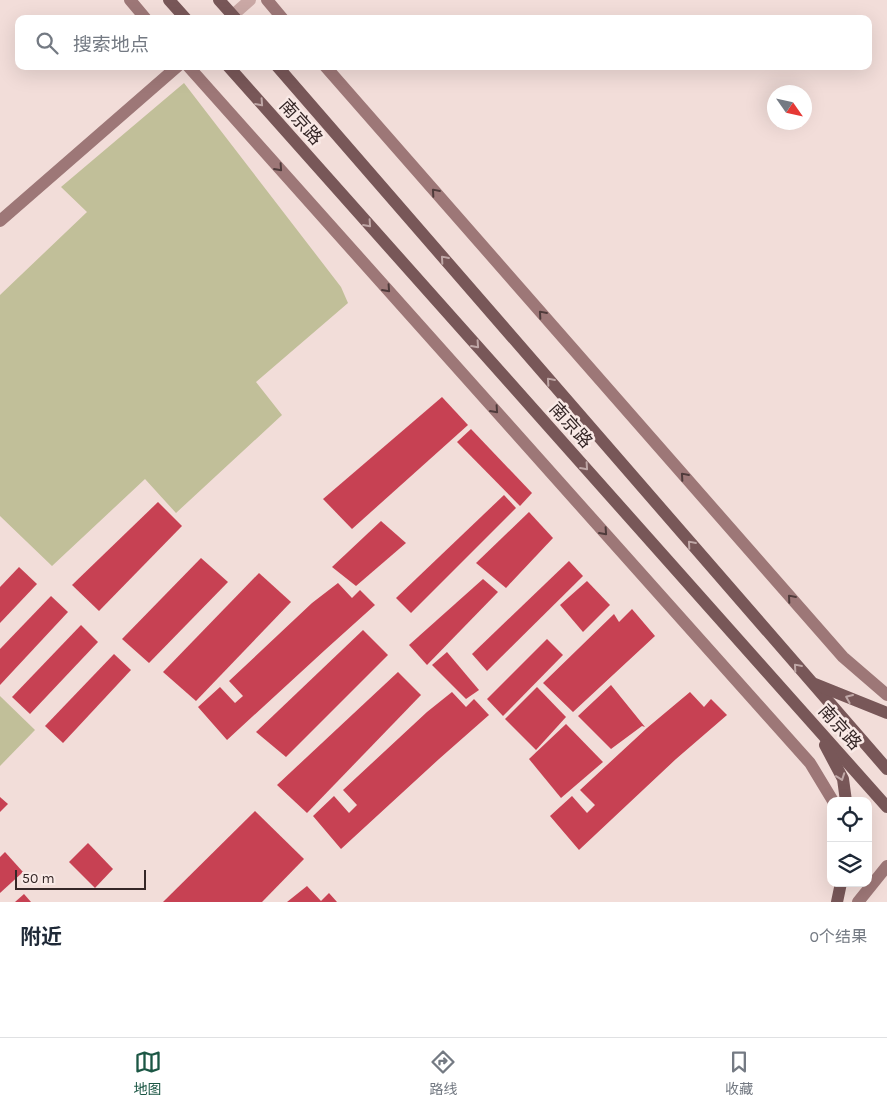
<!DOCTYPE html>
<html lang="zh">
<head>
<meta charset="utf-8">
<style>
	:root { --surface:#fff; --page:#f6f6f7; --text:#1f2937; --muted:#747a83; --line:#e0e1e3; --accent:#1c5745 }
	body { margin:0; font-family:Karla,"Noto Sans SC",sans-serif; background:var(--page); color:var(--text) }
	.controls { position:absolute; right:15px; bottom:15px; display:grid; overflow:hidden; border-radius:10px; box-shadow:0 5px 20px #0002 }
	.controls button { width:45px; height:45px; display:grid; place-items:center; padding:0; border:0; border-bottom:1px solid var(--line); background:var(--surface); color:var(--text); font:25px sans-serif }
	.compass { position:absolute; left:767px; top:85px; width:45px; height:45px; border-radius:50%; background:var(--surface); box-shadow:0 5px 20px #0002; rotate:124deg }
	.scale { position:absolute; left:15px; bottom:12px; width:131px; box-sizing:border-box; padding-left:5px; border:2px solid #352727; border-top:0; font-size:14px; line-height:18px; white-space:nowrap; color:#352727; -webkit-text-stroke:4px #f9e9e6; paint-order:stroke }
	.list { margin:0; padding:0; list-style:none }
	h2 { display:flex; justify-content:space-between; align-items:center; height:65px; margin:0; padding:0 20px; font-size:21px }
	h2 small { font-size:16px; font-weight:400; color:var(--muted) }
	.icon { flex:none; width:28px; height:28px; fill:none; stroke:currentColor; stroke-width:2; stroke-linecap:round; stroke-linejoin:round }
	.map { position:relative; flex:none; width:887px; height:902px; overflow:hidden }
	.search { position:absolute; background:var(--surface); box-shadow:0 5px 20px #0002; left:15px; right:15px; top:15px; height:55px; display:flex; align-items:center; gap:12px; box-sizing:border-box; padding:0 18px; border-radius:10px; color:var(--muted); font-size:19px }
	.sheet { height:135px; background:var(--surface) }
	nav { display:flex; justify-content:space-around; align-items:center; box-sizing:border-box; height:70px; border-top:1px solid var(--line); background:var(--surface); font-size:14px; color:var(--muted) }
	nav a { display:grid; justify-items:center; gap:2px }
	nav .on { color:var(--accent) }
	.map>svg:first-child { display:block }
	.green { fill:#c1bf99 }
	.building { fill:#c74153 }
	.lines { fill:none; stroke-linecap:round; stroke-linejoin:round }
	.street { stroke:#caa8a5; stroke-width:12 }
	.secondary { stroke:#9d7777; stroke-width:12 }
	.primary { stroke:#785758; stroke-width:12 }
	.oneway { stroke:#bfa7a6 }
	.oneway2 { stroke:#4f3b3b }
	.labels { text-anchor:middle; stroke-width:5; stroke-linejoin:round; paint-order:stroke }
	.street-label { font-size:18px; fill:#352727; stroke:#f9e9e6 }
</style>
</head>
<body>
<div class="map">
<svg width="887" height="902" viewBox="0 0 887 902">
	<rect width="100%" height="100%" fill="#f2ddd9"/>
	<g class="green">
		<polygon points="184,83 341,287 348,303 256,382 282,415 176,513 145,479 52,566 0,516 0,295 87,212 61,187"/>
		<polygon points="0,696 35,730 0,766"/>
	</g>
	<g class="building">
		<polygon points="442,397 468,425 352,529 323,499"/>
		<polygon points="471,429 532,493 520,506 457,442"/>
		<polygon points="504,495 516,508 411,613 396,598"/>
		<polygon points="158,502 182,526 99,611 72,585"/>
		<polygon points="529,512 553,538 506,588 476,563"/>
		<polygon points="381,521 406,543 356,586 332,567"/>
		<polygon points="201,558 228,582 149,663 122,639"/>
		<polygon points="569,561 583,576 487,671 472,654"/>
		<polygon points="19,567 37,584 0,623 0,587"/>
		<polygon points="259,573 291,602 196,701 163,672"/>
		<polygon points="483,579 498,592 427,665 409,645"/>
		<polygon points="587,581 610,605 583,632 560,605"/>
		<polygon points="338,583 352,598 360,590 375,605 325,650 227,740 198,707 220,687 235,703 243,696 229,681 312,603"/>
		<polygon points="51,596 68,612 0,685 0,649"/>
		<polygon points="632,609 655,636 573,712 543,683 614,614 619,622"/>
		<polygon points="81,625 98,642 30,714 12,697"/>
		<polygon points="363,630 388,655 286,757 256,732"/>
		<polygon points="547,639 563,655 503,716 487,699"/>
		<polygon points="447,652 479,690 466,699 432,665"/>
		<polygon points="114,654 131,670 63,743 45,726"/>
		<polygon points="398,672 421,695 307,813 277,785"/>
		<polygon points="611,685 645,727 642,726 611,749 578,716"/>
		<polygon points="537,687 566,717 536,750 505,719"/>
		<polygon points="452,692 466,707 474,699 489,715 439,759 341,849 313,816 334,796 349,813 357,805 343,790 427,712"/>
		<polygon points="690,692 704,707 711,699 727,715 676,759 579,850 550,816 572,796 587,813 595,805 580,790 647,728"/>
		<polygon points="566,724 603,762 561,798 529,759"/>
		<polygon points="0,797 8,804 0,812"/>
		<polygon points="255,811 304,859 262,902 163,902"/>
		<polygon points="88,843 113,869 95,888 69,862"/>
		<polygon points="5,852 23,872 0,893 0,857"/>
		<polygon points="307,886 321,901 329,893 337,902 287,902"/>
		<polygon points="24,894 31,902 15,902"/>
	</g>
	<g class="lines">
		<polyline class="street" points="233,15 250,0"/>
		<g class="secondary">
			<polyline points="130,0 146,19"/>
			<polyline points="267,0 283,19"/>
			<polyline points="188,66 810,763 833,801"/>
			<polyline points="325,66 843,657 887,695"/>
			<polyline points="0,221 178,66"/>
			<polyline points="858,902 887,866"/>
		</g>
		<g class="primary">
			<polyline points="169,0 186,19"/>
			<polyline points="219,0 236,19"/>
			<polyline points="228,66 887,807"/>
			<polyline points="277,66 887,769"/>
			<polyline points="815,684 887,713"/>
			<polyline points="825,745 843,779 846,801"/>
			<polyline points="837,902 841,883"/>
		</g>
	</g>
	<defs><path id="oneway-chevron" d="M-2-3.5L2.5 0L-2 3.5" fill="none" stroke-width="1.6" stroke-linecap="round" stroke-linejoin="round" transform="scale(1.25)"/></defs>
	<g class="oneway">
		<use href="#oneway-chevron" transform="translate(260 103) rotate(48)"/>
		<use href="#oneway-chevron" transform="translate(368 224) rotate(48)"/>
		<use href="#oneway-chevron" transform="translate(444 259) rotate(-131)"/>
		<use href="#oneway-chevron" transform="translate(476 345) rotate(48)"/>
		<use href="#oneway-chevron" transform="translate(550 381) rotate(-131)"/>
		<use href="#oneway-chevron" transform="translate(585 467) rotate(48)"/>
		<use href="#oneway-chevron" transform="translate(691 544) rotate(-131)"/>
		<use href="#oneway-chevron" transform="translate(797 667) rotate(-131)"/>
		<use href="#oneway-chevron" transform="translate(849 698) rotate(-157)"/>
		<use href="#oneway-chevron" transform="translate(841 777) rotate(70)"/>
	</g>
	<g class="oneway2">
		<use href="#oneway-chevron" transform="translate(279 168) rotate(48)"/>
		<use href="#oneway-chevron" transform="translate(435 192) rotate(-131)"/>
		<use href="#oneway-chevron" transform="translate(387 289) rotate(48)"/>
		<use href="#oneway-chevron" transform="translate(542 314) rotate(-131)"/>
		<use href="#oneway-chevron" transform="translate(495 410) rotate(48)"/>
		<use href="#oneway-chevron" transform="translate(684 476) rotate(-131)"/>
		<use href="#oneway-chevron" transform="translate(604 532) rotate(48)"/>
		<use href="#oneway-chevron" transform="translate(791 598) rotate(-131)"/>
	</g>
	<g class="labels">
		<g class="street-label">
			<text transform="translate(301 122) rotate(48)" y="6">南京路</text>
			<text transform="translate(571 425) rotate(48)" y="6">南京路</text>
			<text transform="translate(840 727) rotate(48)" y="6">南京路</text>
		</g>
	</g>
</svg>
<div class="controls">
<button><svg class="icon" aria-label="locate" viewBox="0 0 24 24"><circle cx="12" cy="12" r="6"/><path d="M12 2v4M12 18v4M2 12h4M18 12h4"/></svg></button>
<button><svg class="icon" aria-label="layers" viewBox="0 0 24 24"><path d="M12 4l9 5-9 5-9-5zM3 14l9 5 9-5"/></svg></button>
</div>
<svg class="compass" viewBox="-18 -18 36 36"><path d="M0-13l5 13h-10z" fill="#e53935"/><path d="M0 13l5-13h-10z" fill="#747a83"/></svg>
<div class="scale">50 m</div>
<div class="search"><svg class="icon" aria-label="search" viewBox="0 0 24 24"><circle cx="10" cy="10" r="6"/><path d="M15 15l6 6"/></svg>搜索地点</div>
</div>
<section class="sheet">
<h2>附近<small>0个结果</small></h2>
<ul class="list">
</ul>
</section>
<nav>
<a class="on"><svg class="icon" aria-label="map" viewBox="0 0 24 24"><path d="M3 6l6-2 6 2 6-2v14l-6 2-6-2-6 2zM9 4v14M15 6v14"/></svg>地图</a>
<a><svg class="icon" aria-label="directions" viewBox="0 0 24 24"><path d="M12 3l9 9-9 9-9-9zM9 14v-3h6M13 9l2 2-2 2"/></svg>路线</a>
<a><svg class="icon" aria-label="saved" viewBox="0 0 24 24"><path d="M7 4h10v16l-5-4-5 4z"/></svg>收藏</a>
</nav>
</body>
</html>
